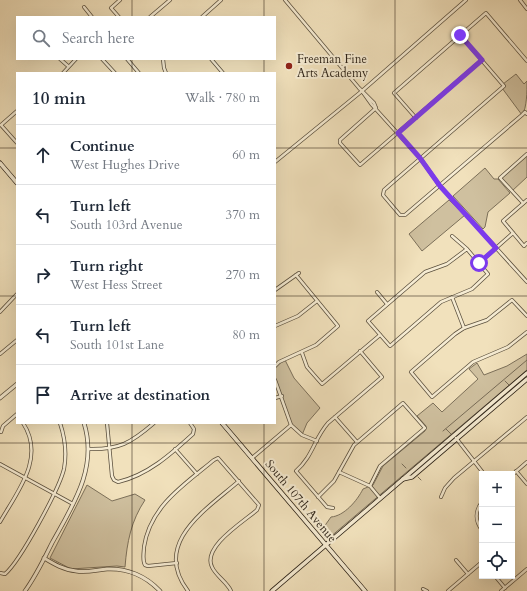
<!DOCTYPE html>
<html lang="en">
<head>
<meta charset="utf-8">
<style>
	:root { --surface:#fff; --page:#f6f6f7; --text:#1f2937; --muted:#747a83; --line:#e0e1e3 }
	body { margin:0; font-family:Cardo,serif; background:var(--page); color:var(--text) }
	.controls { position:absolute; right:12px; bottom:12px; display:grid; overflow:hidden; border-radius:0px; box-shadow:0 4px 16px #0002 }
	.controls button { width:36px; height:36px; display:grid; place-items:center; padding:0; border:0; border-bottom:1px solid var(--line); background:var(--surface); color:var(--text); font:20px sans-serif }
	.stop { position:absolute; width:12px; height:12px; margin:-9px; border:3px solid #7c3aed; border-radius:50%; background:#fff }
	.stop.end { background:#7c3aed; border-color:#fff; box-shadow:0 1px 4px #0008 }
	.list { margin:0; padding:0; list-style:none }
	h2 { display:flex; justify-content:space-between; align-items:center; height:52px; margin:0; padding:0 16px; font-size:17px }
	h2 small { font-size:13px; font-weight:400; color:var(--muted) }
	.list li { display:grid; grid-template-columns:26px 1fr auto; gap:12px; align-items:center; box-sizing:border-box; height:60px; padding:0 16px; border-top:1px solid var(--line) }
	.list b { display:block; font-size:15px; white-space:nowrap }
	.list p { margin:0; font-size:13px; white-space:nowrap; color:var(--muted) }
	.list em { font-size:13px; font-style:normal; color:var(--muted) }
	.icon { flex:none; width:22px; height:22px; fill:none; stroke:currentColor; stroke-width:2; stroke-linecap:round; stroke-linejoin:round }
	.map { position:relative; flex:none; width:527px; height:591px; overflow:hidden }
	.search { position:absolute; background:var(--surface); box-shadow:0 4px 16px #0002; left:16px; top:16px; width:260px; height:44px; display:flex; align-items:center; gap:10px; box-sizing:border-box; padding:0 14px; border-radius:0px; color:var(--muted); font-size:15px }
	.panel { position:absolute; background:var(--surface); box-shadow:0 4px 16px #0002; left:16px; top:72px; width:260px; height:352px; border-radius:0px }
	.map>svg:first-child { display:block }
	.green { fill:#cfc09f; stroke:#7c705a }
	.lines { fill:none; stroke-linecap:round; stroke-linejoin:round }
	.stream { stroke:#786c57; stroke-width:1 }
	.minor-casing { stroke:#5b503e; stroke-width:4 }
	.tertiary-casing { stroke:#5b503e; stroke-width:4.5 }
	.secondary-casing { stroke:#291f14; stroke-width:5 }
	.minor { stroke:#f6ecd3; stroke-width:2.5 }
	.tertiary { stroke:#f6ecd3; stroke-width:3 }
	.secondary { stroke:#f6ecd3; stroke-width:3.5 }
	.route { stroke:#7c3aed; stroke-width:5 }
	.grid { fill:none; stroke:#291f14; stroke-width:1; stroke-opacity:0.55 }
	.poi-dot { fill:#8f2418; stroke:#f6ecd3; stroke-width:1.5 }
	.labels { text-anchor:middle; stroke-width:4; stroke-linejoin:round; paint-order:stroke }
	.poi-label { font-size:12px; fill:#291f14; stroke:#f6ecd3; text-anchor:start }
	.street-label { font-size:12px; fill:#291f14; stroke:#f6ecd3 }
</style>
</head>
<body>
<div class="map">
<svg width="527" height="591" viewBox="0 0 527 591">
	<rect width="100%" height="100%" fill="#f1e1bc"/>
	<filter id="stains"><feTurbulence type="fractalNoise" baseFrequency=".005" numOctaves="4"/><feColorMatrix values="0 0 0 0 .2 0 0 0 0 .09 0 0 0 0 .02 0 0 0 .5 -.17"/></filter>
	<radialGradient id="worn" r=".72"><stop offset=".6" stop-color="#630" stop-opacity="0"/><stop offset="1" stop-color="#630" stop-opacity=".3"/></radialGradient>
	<g class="green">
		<path d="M 516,74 L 524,84 L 527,81 C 527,91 527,108 522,115 L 502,88 L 504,86 L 503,84 Z"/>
		<polygon points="527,154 527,177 512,191 500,178"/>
		<polygon points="485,168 494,179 498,179 510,193 488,212 485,227 483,229 453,196"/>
		<polygon points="449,200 465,215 422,251 409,234"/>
		<path d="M 527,354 L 527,370 L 329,538 L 325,538 L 321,531 L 331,517 C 344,516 357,501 363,489 L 373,485 L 383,466 L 425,431 L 426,426 L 417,416 L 433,403 L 442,412 L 478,379 L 469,369 L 477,363 L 484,375 L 507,366 Z"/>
		<polygon points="285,360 294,378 320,408 307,423 302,435 291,425 275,380 275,366"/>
		<path d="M 87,485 L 112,501 L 135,494 L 145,500 C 131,521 127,542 125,567 L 117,566 L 71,569 L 50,558 Z"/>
	</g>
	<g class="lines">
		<g class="stream">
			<polyline points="505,381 509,385"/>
			<polyline points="446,429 451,434"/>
			<polyline points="443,431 527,360"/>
			<polyline points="402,464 406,468"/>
			<polyline points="418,477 421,480"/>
		</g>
		<defs>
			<g id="minor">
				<polyline points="285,0 359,88 374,103 376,108"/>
				<polyline points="520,0 527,9"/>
				<polyline points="84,7 92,17"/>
				<polyline points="119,17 111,8 120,0"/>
				<polyline points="150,17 170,0"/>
				<polyline points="202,17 221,0"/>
				<polyline points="460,35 504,86 384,190 383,195 400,215 405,215 522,115 525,112 527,114"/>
				<polyline points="60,59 68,66"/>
				<polyline points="102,59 115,73"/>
				<polyline points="127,59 139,73"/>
				<polyline points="163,59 164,68 166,73"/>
				<polyline points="211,59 223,73"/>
				<polyline points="63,73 76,59"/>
				<polyline points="362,91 372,105 420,158 440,186 527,282"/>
				<polyline points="376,108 340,140 340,143 360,165 482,60"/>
				<polyline points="416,118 394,93 486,13 527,61"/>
				<polyline points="1,125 17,143"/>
				<polyline points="1,125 17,111"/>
				<polyline points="275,162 362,91 466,0"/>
				<polyline points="527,200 503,221 524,246 527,243"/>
				<polyline points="523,203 500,178 527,154"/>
				<polyline points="452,236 467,249 488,274 472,289 441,302 390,346 368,321 425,272 447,264 467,249"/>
				<polyline points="479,263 513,233"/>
				<polyline points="275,290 299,273"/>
				<polyline points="377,292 387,304"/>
				<polyline points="452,297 464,328"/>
				<polyline points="0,312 17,294"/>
				<polyline points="527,316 512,300 487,320 464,328 455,334 411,372 432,397 473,362 508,347 527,332"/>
				<polyline points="275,326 298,316 317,301"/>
				<polyline points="302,353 307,367 322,384 380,335"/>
				<polyline points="0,354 17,340"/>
				<polyline points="275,366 279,362 316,345 338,326 296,275"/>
				<polyline points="275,380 291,425 302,435 317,441"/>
				<polyline points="275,398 282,396"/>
				<polyline points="335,417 357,442"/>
				<path d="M 107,423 L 112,476 L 114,480 L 118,482 C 148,475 171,454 193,434 L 194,429 L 190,423"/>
				<polyline points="1,432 3,426 17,414"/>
				<polyline points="456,438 484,474"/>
				<path d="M 88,449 C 119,450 131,443 154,423"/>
				<polyline points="175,449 197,474"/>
				<polyline points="252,458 291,425"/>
				<polyline points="0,464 73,504"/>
				<polyline points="516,471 527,484"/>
				<polyline points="339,472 370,486 380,498"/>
				<polyline points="512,475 527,462"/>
				<polyline points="318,497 334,481 354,445 403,403 425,428 380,466 370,486"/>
				<polyline points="441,497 445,488 454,478 527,417"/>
				<path d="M 482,502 C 475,511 475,521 482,530"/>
				<path d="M 333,508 L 327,507 L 296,471 C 313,456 314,439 328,423 L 382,377 L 360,351"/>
				<path d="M 0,522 C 17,492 46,458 23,423"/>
				<polyline points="456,560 468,574"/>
				<path d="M 177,563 L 148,566 L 145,565 C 142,560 144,552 144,547 C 150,506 185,484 214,460 L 218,458 L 259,505 L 257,510 C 243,522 202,547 212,567 C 216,576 227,582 231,591"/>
				<path d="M 0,573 L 5,574 C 21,560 59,489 64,469 C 67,453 65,438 60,423"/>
				<polyline points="495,576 505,588"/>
				<polyline points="423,589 427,591"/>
				<path d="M 188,591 C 151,543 207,509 239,481"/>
				<polyline points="448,591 482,562"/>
				<polyline points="501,591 527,569"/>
			</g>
			<g id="tertiary">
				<polyline points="0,398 17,384"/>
				<path d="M 44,558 C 54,564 64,570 76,571 C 86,573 96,570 107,569 C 127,568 146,576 160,591"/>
				<path d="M 25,591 C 36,576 44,559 52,543 C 73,505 98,468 84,423"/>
			</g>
			<g id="secondary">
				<polyline points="0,163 17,183"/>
				<polyline points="222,423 365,591"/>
				<polyline points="403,479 412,477 527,379"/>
				<polyline points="272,591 527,373"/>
			</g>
		</defs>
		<use href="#minor" class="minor-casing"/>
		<use href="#tertiary" class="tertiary-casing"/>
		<use href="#secondary" class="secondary-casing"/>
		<use href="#minor" class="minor"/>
		<use href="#tertiary" class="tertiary"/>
		<use href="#secondary" class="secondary"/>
	</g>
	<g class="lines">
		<polyline class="route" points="460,35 482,60 398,133 420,158 440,186 496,248 479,263"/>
	</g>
	<path class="grid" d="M 132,0 L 132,17M 264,0 L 264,17M 395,0 L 395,591M 132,59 L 132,73M 264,59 L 264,73M 0,148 L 17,148M 275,148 L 527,148M 0,296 L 17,296M 275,296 L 527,296M 132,423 L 132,591M 264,423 L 264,591M 0,443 L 527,443"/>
	<circle class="poi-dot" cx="289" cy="66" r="4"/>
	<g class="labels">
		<g class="poi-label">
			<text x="297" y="63">Freeman Fine<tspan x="297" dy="14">Arts Academy</tspan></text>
		</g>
		<g class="street-label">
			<text transform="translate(301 501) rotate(50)" y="4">South 107th Avenue</text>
		</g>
	</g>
	<rect width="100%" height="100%" filter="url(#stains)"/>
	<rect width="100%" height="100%" fill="url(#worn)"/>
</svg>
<div class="controls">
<button>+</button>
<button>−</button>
<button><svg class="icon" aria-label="locate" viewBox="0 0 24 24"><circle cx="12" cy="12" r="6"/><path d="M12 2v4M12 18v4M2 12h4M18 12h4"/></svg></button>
</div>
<div class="stop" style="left:479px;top:263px"></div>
<div class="stop end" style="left:460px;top:35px"></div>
<div class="search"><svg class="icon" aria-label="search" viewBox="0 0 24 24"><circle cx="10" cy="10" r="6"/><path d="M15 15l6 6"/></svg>Search here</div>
<section class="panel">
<h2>10 min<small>Walk · 780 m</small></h2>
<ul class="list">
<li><svg class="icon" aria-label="ahead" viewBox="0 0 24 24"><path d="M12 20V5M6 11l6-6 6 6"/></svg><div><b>Continue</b><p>West Hughes Drive</p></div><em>60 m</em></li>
<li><svg class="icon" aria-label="left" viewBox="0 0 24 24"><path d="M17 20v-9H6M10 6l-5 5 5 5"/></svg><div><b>Turn left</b><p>South 103rd Avenue</p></div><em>370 m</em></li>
<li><svg class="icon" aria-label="right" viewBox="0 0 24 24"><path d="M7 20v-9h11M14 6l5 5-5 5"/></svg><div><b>Turn right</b><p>West Hess Street</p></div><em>270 m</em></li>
<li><svg class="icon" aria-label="left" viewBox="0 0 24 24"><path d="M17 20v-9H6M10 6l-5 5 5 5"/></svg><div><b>Turn left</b><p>South 101st Lane</p></div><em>80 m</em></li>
<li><svg class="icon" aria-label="arrive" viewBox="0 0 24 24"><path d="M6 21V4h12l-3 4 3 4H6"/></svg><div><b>Arrive at destination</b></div></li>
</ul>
</section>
</div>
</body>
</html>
